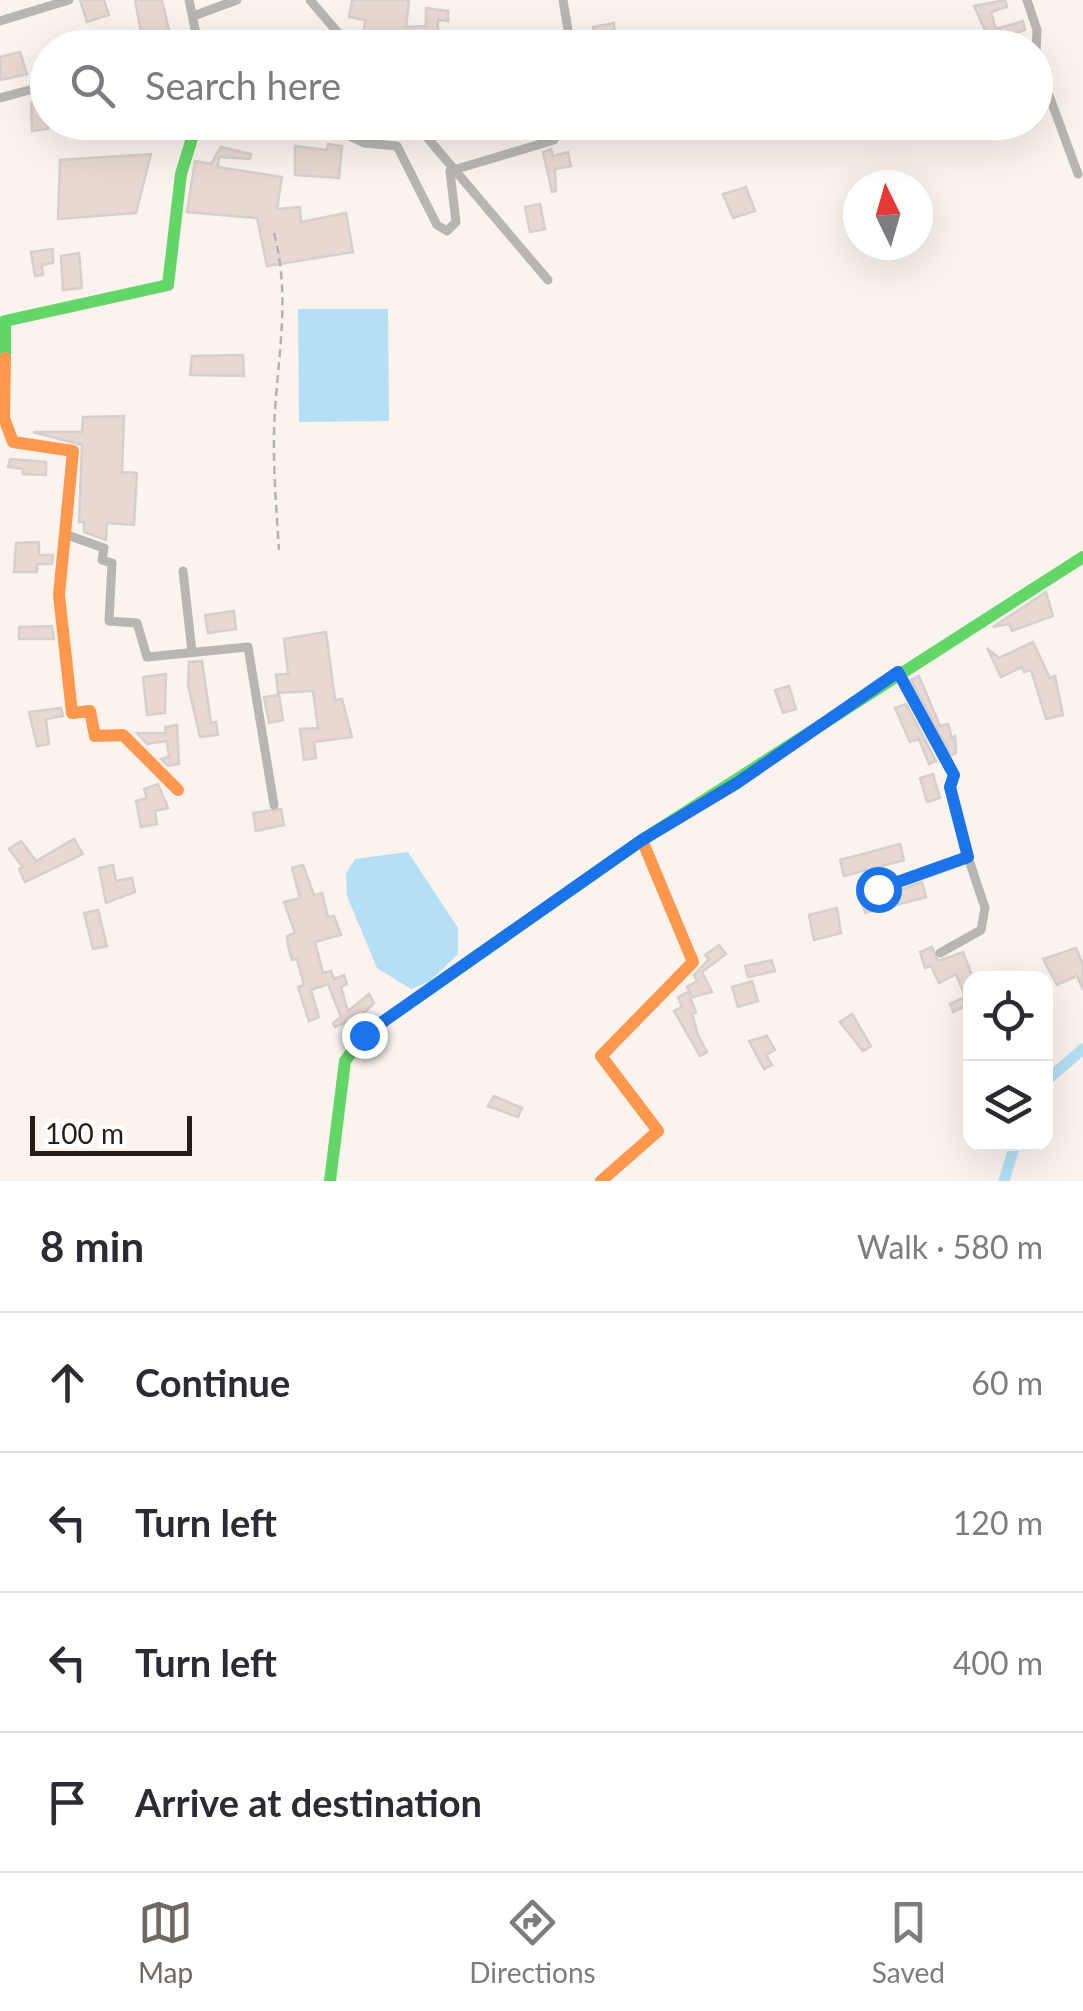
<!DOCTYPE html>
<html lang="en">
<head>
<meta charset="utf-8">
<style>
	:root { --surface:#fff; --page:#f7f7f7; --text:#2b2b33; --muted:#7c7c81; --line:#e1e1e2; --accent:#6f6863 }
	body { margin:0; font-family:Lato,sans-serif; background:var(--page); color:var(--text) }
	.controls { position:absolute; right:30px; bottom:30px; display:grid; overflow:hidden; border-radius:20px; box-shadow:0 10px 40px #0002 }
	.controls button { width:90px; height:90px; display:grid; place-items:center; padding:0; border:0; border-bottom:2px solid var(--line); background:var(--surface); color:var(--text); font:50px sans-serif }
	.compass { position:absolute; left:843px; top:170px; width:90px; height:90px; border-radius:50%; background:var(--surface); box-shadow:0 10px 40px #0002; rotate:355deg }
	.scale { position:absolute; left:30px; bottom:25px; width:162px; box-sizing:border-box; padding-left:10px; border:5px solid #241d18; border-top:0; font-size:28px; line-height:35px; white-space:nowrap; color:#241d18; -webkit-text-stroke:8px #fff; paint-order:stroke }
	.stop { position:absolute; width:30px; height:30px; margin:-22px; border:8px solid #1a73e8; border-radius:50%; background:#fff }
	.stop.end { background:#1a73e8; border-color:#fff; box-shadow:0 2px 10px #0008 }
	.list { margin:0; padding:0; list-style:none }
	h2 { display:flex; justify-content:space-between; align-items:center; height:130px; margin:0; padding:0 40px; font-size:42px }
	h2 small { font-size:32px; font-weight:400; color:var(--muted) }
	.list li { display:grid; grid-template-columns:65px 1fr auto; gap:30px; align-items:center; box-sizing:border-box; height:140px; padding:0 40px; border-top:2px solid var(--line) }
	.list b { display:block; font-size:38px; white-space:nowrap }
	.list em { font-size:32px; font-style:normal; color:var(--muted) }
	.icon { flex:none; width:55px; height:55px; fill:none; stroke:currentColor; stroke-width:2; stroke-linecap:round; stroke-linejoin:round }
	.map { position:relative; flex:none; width:1083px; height:1181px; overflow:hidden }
	.search { position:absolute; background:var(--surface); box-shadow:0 10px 40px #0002; left:30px; right:30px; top:30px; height:110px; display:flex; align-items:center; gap:25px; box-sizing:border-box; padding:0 35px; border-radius:55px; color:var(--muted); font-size:38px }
	.sheet { height:690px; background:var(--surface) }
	nav { display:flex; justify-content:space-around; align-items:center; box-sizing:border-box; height:140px; border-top:2px solid var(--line); background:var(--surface); font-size:28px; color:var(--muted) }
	nav a { display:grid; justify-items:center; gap:5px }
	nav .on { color:var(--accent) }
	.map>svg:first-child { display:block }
	.water { fill:#b4dff4 }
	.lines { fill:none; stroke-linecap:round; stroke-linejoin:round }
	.canal { stroke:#b4dff4; stroke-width:11 }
	.building { fill:#e7d9d1; stroke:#d6cfcb; stroke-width:2.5 }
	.path { stroke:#b5b2ae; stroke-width:2.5; stroke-dasharray:8 5; stroke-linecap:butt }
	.street { stroke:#b9b6b2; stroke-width:9 }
	.fast { stroke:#63d668; stroke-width:12 }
	.slow { stroke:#ff974d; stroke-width:12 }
	.route { stroke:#1a73e8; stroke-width:12 }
</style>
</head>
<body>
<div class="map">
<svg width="1083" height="1181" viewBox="0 0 1083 1181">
	<rect width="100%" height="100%" fill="#faf3ee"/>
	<g class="water">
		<polygon points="298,309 388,309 389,421 299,422"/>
		<polygon points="408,852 458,928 458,954 430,981 411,989 377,968 347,896 346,874 355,859"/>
	</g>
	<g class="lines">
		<g class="canal">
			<polyline points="1046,1081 1083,1049"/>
			<polyline points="1004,1181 1015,1144"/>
		</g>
	</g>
	<g class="building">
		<polygon points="80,0 104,0 109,15 87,22"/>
		<polygon points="135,0 162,0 173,48 144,48"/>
		<polygon points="352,0 409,0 406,27 426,26 426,8 448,11 448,21 438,20 438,38 479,38 481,48 362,48 365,20 349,17"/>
		<polygon points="1005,0 1007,7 991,12 996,29 1023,21 1025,30 990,41 974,6"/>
		<polygon points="614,23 615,48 597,48 593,27"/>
		<polygon points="20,52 27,74 1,80 0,57"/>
		<polygon points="48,99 48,129 32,131 31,103"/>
		<polygon points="225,122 273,122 270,138"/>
		<polygon points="328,144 342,146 339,178 295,175 295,146 327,150"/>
		<polygon points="221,147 251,154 250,159 219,157 218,167 282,177 277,209 300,207 301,222 346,213 353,252 267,266 257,218 187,212 195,161 211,164"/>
		<polygon points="551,149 553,156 568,152 571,166 555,169 556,191 552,192 543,152"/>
		<polygon points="151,154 136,213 58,219 60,160"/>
		<polygon points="746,187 755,211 733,218 723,194"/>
		<polygon points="540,204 545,229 530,232 525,207"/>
		<polygon points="53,249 53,263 42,265 43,275 35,276 31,252"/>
		<polygon points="79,253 82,288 63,290 61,256"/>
		<polygon points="243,355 244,376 190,375 192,356"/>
		<polygon points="124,416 122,472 137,473 134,525 107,523 106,540 84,532 84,522 79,522 82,445 33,432 82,432 83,417"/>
		<polygon points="10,459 46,462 46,475 23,474 23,469 8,467"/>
		<polygon points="39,542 39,555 53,555 52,564 37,564 37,572 14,572 16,543"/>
		<polygon points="1046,592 1053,616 1012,631 1009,624 993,627"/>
		<polygon points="234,611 236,629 208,633 205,615"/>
		<polygon points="52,626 54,639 19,639 19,627"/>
		<polygon points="326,632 335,700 342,699 352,737 314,742 316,758 304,760 300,729 318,728 313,691 278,693 276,675 288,674 284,639"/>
		<polygon points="1033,642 1050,678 1055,676 1063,715 1046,719 1031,670 1024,672 1022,667 1001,677 987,648 999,658"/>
		<polygon points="202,661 211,723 216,722 218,735 200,737 188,685 189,662"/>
		<polygon points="166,674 165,713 147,715 143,677"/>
		<polygon points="919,676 940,726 948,724 952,738 955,736 956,753 951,755 911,680"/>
		<polygon points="789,686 796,709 783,713 775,690"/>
		<polygon points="279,695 283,720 269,723 264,697"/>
		<polygon points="906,704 936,761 929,764 919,739 910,742 895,708"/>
		<polygon points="61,708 63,716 46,719 49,744 37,746 29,712"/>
		<polygon points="177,725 179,764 168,766 161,759 169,757 167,741 147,744 137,733 166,733 165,727"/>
		<polygon points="933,774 940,798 927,802 920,778"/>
		<polygon points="158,784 168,808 155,811 157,824 141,827 136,801 147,798 144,789"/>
		<polygon points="281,809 284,825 256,831 253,813"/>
		<polygon points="74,839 83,854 25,882 19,869 23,867 9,849 21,841 36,861"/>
		<polygon points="900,844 904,860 844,876 840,860"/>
		<polygon points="113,865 116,881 132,878 135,892 106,903 99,868"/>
		<polygon points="303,865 314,895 322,893 328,917 334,916 341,935 315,942 323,973 331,971 334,979 344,975 347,984 341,987 348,1011 369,994 374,1003 360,1017 335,1027 333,1023 341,1017 328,984 311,990 319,1017 309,1021 298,987 304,985 297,959 292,960 288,946 287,936 295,933 284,902 300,898 292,868"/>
		<polygon points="922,882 926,897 865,913 861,898 881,897"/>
		<polygon points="837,908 841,933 814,940 809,915"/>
		<polygon points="98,910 107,946 93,949 84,913"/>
		<polygon points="719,945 726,954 702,972 712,992 693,997 687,987 697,981 694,975 709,959 705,955"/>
		<polygon points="932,947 938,961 963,952 973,978 970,1009 968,1005 953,1012 950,1004 965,997 956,974 939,983 931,966 925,968 920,952"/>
		<polygon points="1076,948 1083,964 1083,990 1077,976 1057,985 1043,959"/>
		<polygon points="772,960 775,971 748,977 745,966"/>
		<polygon points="752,981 758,1001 738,1007 732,987"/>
		<polygon points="688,992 696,1012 692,1014 698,1035 707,1052 700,1056 674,1011 682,1007 678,997"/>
		<polygon points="852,1014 871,1046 863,1051 840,1022"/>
		<polygon points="767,1036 775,1050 766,1055 772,1065 764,1069 749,1041"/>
		<polygon points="494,1096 522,1108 518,1117 488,1106"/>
	</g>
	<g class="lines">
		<path class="path" d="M 274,233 C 290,294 279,349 275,410 C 272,457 276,503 279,550"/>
		<g class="street">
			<polyline points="189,0 199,48"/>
			<polyline points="310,0 351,48"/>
			<polyline points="563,0 571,48"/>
			<polyline points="1027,0 1037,30 1036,53"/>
			<polyline points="196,15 237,0"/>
			<polyline points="0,21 69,0"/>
			<polyline points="1036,60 1078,174"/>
			<polyline points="0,98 48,85"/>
			<polyline points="320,122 364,143 397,146 437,225 447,231 456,222 450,171 554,140 558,122"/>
			<polyline points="414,122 548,280"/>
			<polyline points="67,535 104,548 102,560 112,563 109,621 137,623 147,657 248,647 274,805"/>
			<polyline points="183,571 192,652"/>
			<polyline points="878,889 968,857 950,787 953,775 898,672"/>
			<polyline points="940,953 981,930 985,908 968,857"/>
		</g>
		<g class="fast">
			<polyline points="5,358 5,321 168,285 181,174 197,122"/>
			<polyline points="330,1181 345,1061 364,1035 642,840 1083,557"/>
		</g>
		<g class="slow">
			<polyline points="5,358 4,418 13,442 73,451 59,595 72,713 90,711 95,736 123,735 178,790"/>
			<polyline points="601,1181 658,1131 601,1056 693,962 642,840"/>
		</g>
	</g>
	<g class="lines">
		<polyline class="route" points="364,1035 642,840 737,783 898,672 954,775 950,787 968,857 878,889"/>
	</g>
</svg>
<div class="controls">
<button><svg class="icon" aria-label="locate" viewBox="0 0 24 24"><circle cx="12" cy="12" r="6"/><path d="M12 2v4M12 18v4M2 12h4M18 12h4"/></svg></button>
<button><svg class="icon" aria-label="layers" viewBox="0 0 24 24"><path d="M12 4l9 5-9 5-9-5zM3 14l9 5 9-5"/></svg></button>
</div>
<svg class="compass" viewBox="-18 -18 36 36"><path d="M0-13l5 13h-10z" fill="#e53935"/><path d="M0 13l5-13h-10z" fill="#7c7c81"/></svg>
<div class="scale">100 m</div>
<div class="stop" style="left:878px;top:889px"></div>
<div class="stop end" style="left:364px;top:1035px"></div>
<div class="search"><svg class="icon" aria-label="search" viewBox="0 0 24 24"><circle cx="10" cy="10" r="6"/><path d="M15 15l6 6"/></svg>Search here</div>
</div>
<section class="sheet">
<h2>8 min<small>Walk · 580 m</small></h2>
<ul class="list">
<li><svg class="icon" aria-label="ahead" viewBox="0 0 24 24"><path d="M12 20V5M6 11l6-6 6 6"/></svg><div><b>Continue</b></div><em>60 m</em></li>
<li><svg class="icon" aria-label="left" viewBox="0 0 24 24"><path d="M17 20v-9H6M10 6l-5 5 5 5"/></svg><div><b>Turn left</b></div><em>120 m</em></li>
<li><svg class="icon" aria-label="left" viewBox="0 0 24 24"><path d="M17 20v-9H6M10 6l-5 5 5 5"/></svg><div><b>Turn left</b></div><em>400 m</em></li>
<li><svg class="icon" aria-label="arrive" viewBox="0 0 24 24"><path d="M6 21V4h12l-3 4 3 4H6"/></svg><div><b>Arrive at destination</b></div></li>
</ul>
</section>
<nav>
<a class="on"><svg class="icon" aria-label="map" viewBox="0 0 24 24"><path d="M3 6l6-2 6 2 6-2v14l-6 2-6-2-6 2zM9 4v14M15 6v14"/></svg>Map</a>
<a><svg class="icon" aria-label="directions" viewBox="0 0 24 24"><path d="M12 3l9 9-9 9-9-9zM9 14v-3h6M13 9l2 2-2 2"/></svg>Directions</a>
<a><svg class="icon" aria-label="saved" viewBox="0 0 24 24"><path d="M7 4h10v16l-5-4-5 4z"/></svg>Saved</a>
</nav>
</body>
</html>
